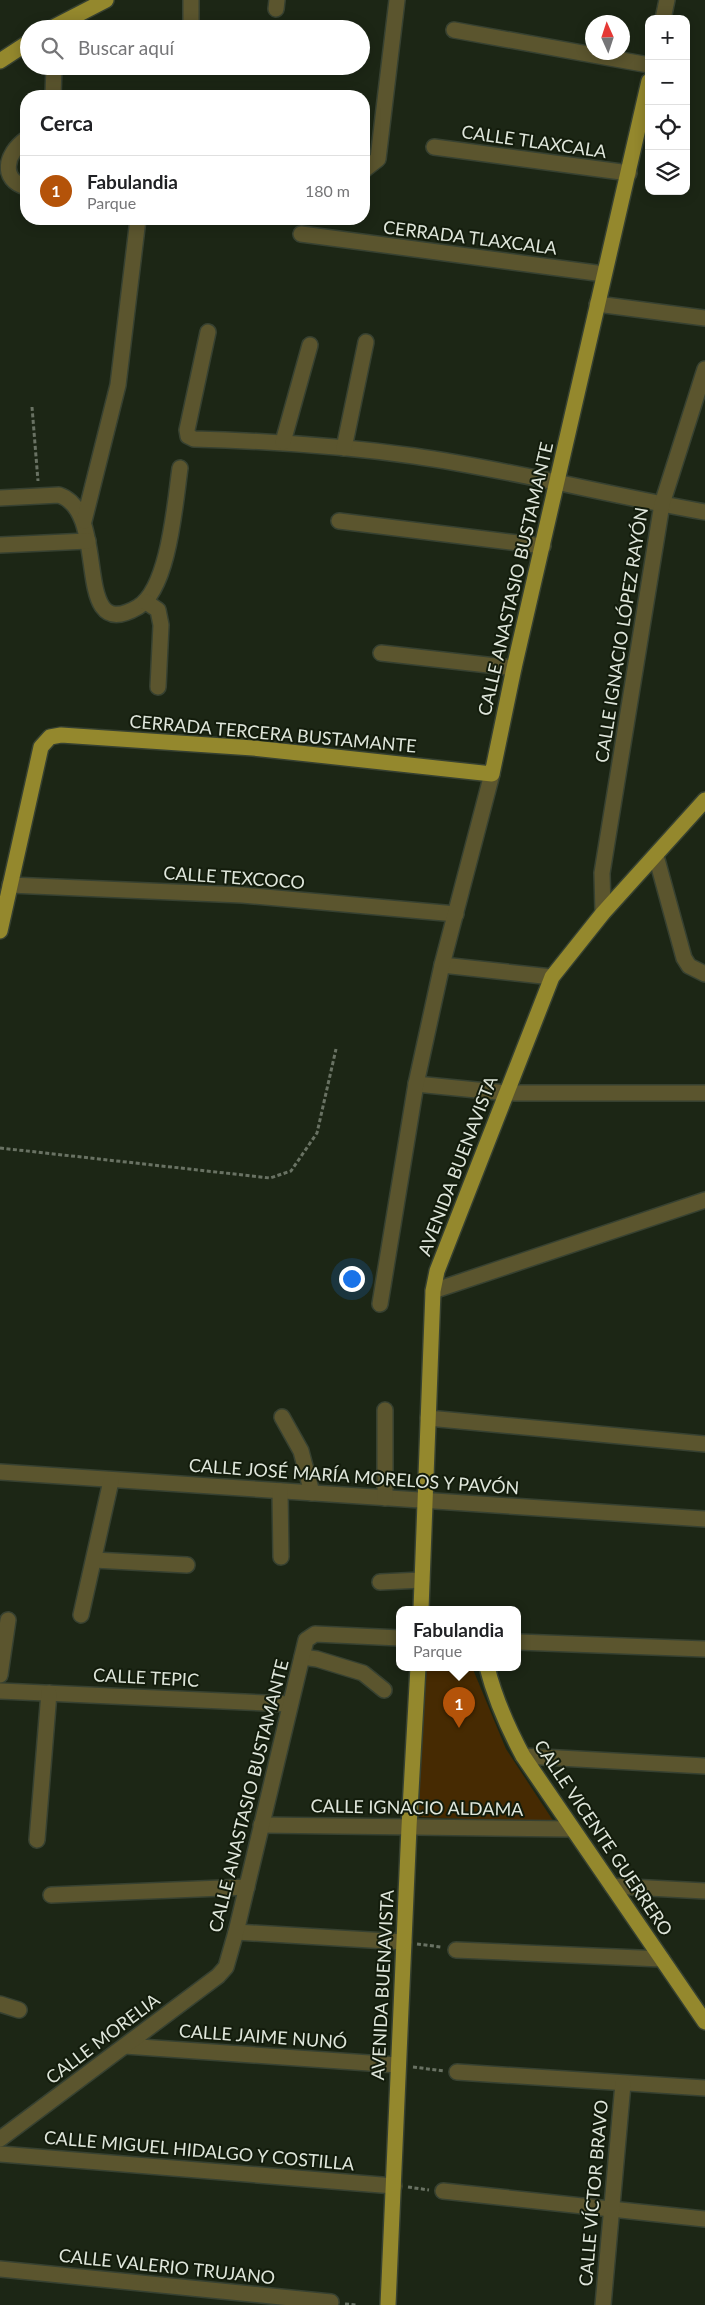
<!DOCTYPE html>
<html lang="es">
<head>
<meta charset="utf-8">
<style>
	:root { --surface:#fff; --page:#f6f6f6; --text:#202124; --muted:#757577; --line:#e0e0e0; --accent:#b45309 }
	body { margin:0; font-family:Lato,sans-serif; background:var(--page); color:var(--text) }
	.controls { position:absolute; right:15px; top:15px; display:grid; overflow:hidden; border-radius:10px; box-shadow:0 2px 12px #0003 }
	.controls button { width:45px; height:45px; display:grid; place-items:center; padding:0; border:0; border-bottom:1px solid var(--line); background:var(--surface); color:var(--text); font:25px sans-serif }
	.compass { position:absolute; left:585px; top:15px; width:45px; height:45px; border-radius:50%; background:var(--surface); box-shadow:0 2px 12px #0003; rotate:357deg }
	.you { position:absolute; left:351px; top:1278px; width:18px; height:18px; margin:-12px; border:4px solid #fff; border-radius:50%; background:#1a73e8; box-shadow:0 0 0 8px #1a73e833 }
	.badge { display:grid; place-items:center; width:32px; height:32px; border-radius:50%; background:var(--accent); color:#fff; font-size:16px; font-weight:700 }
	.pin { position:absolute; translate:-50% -41px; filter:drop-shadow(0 1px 2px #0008) }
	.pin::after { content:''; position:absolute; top:26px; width:18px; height:15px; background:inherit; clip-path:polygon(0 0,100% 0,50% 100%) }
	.popup { position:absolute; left:396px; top:1606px; width:125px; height:65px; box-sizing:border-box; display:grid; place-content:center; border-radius:10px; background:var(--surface); filter:drop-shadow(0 1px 4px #0005); font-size:16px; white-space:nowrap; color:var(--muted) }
	.popup b { font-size:19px; color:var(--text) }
	.popup::after { content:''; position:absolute; left:50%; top:100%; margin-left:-10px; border:10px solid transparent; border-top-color:var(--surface) }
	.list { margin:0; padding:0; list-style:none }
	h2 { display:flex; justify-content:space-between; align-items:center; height:65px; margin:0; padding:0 20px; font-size:21px }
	h2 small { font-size:16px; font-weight:400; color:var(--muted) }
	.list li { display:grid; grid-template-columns:32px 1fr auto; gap:15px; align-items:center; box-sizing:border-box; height:70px; padding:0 20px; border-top:1px solid var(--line) }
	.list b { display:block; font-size:19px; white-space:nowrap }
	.list p { margin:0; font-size:16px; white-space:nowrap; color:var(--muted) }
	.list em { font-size:16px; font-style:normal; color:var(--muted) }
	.icon { flex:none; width:28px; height:28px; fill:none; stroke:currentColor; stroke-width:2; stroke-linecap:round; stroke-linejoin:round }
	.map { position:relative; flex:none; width:705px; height:2305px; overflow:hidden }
	.search { position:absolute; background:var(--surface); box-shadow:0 2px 12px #0003; left:20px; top:20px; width:350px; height:55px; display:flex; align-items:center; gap:12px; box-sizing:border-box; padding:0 18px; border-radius:28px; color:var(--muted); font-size:19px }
	.panel { position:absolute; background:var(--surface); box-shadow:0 2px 12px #0003; left:20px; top:90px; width:350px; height:135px; border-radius:20px }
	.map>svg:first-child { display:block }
	.green { fill:#462a02 }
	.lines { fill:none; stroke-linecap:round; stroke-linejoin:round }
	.minor-casing { stroke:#374131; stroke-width:18 }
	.major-casing { stroke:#374131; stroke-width:18 }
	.path { stroke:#697263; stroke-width:3; stroke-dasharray:4 2.5; stroke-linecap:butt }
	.minor { stroke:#5b552e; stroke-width:15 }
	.major { stroke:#94882d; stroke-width:15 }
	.labels { text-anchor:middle; stroke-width:4; stroke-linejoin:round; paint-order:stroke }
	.street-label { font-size:18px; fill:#dfe6db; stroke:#131c0c }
</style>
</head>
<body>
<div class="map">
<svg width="705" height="2305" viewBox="0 0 705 2305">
	<rect width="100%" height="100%" fill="#1c2615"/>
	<polygon class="green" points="423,1667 472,1667 506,1749 554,1822 417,1817"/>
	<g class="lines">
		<defs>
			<g id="minor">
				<polyline points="191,0 191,29"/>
				<polyline points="276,9 277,0"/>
				<polyline points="663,19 667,0"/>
				<polyline points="454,30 649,65"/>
				<polyline points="53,96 54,66"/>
				<path d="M 26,139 C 5,154 0,180 26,187"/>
				<polyline points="434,147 629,173"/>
				<polyline points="364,170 378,159 397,0"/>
				<polyline points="301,234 604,274"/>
				<polyline points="597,304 705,318"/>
				<path d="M 208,332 L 187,430 L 188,436 L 194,439 C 268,441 341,446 414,456 C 512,470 608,495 705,512"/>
				<polyline points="283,442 310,345"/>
				<polyline points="344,448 366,342"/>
				<path d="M 0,498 L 59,495 C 112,512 69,647 138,607 C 169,588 175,503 180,468"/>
				<polyline points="84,521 118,385 138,219"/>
				<polyline points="339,521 543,546"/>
				<polyline points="0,545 88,541"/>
				<polyline points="146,602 158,610 161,625 158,687"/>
				<polyline points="381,653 514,668"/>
				<polyline points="656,856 684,958 689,966 705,974"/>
				<polyline points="10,885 242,895 456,914"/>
				<polyline points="603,913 602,873 662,504 705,369"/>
				<polyline points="442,965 552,977"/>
				<polyline points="416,1084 507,1093 705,1093"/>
				<polyline points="433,1291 705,1200"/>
				<polyline points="380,1304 416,1084 442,965 492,774"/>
				<polyline points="282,1417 301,1451 312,1493"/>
				<polyline points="428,1418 705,1444"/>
				<polyline points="0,1472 705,1519"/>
				<polyline points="280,1491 281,1557"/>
				<polyline points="385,1498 385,1410"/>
				<polyline points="94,1560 187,1565"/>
				<polyline points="380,1582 422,1580"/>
				<polyline points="81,1615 111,1481"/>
				<polyline points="518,1642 705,1649"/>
				<polyline points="302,1657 317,1659 363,1673 384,1690"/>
				<polyline points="0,1675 8,1620"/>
				<polyline points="0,1691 290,1704"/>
				<polyline points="523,1756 705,1766"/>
				<polyline points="261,1825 572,1829"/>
				<polyline points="37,1840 49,1693"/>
				<polyline points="612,1886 705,1891"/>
				<polyline points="51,1895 247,1887"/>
				<polyline points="236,1932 404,1942"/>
				<polyline points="456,1950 662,1959"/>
				<polyline points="0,2004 19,2010"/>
				<polyline points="125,2046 398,2065"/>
				<polyline points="457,2072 705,2088"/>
				<polyline points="0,2139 218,1976 226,1967 236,1932 306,1640 315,1634 400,1638"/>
				<polyline points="0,2154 394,2186"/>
				<polyline points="443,2191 705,2219"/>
				<polyline points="0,2269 331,2302"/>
				<polyline points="603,2305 623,2084"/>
			</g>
			<g id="major">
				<polyline points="50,29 106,0"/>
				<polyline points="0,61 29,42"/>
				<polyline points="0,931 41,747 50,737 61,735 253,748 492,774 514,668 649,81"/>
				<polyline points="421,1609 433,1291 437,1271 552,977 603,913 705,800"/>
				<path d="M 487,1667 C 495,1699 508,1728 523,1756 L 705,2022"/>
				<polyline points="388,2305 409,1827 418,1667"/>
			</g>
		</defs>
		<use href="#minor" class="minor-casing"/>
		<use href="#major" class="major-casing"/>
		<g class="path">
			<polyline points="32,407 38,481"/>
			<polyline points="0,1148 270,1178 291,1171 317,1133 336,1049"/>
			<polyline points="417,1944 441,1947"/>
			<polyline points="413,2067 444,2071"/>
			<polyline points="408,2187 429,2190"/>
			<polyline points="345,2304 356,2305"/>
		</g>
		<use href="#minor" class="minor"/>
		<use href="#major" class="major"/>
	</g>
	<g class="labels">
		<g class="street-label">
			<text transform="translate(534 142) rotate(8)" y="6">CALLE TLAXCALA</text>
			<text transform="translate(470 238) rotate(7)" y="6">CERRADA TLAXCALA</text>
			<text transform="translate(516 579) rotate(-77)" y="6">CALLE ANASTASIO BUSTAMANTE</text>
			<text transform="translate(622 635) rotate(-81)" y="6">CALLE IGNACIO LÓPEZ RAYÓN</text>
			<text transform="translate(273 734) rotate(5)" y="6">CERRADA TERCERA BUSTAMANTE</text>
			<text transform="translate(234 878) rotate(4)" y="6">CALLE TEXCOCO</text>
			<text transform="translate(458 1166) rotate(-69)" y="6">AVENIDA BUENAVISTA</text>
			<text transform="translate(354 1477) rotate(4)" y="6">CALLE JOSÉ MARÍA MORELOS Y PAVÓN</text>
			<text transform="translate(146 1678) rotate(3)" y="6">CALLE TEPIC</text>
			<text transform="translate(249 1796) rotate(-76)" y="6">CALLE ANASTASIO BUSTAMANTE</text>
			<text transform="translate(417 1808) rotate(1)" y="6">CALLE IGNACIO ALDAMA</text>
			<text transform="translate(603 1838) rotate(56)" y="6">CALLE VICENTE GUERRERO</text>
			<text transform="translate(383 1985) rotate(-87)" y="6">AVENIDA BUENAVISTA</text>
			<text transform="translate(263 2037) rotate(4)" y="6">CALLE JAIME NUNÓ</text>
			<text transform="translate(103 2039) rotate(-37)" y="6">CALLE MORELIA</text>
			<text transform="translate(199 2151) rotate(5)" y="6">CALLE MIGUEL HIDALGO Y COSTILLA</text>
			<text transform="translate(594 2193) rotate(-85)" y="6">CALLE VÍCTOR BRAVO</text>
			<text transform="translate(167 2267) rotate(6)" y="6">CALLE VALERIO TRUJANO</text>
		</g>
	</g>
</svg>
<div class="controls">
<button>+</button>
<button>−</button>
<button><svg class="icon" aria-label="locate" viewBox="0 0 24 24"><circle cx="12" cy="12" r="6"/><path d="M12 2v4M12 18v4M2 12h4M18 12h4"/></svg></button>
<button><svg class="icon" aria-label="layers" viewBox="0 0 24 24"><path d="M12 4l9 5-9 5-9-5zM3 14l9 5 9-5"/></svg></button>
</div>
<svg class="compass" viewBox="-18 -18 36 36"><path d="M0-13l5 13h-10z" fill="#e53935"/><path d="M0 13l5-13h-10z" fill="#757577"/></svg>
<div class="you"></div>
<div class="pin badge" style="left:459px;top:1728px">1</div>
<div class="popup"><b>Fabulandia</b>Parque</div>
<div class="search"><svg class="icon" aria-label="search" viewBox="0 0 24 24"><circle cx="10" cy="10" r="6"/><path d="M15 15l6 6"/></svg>Buscar aquí</div>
<section class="panel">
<h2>Cerca<small></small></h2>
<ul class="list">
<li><span class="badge">1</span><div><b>Fabulandia</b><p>Parque</p></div><em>180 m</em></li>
</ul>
</section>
</div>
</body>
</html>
